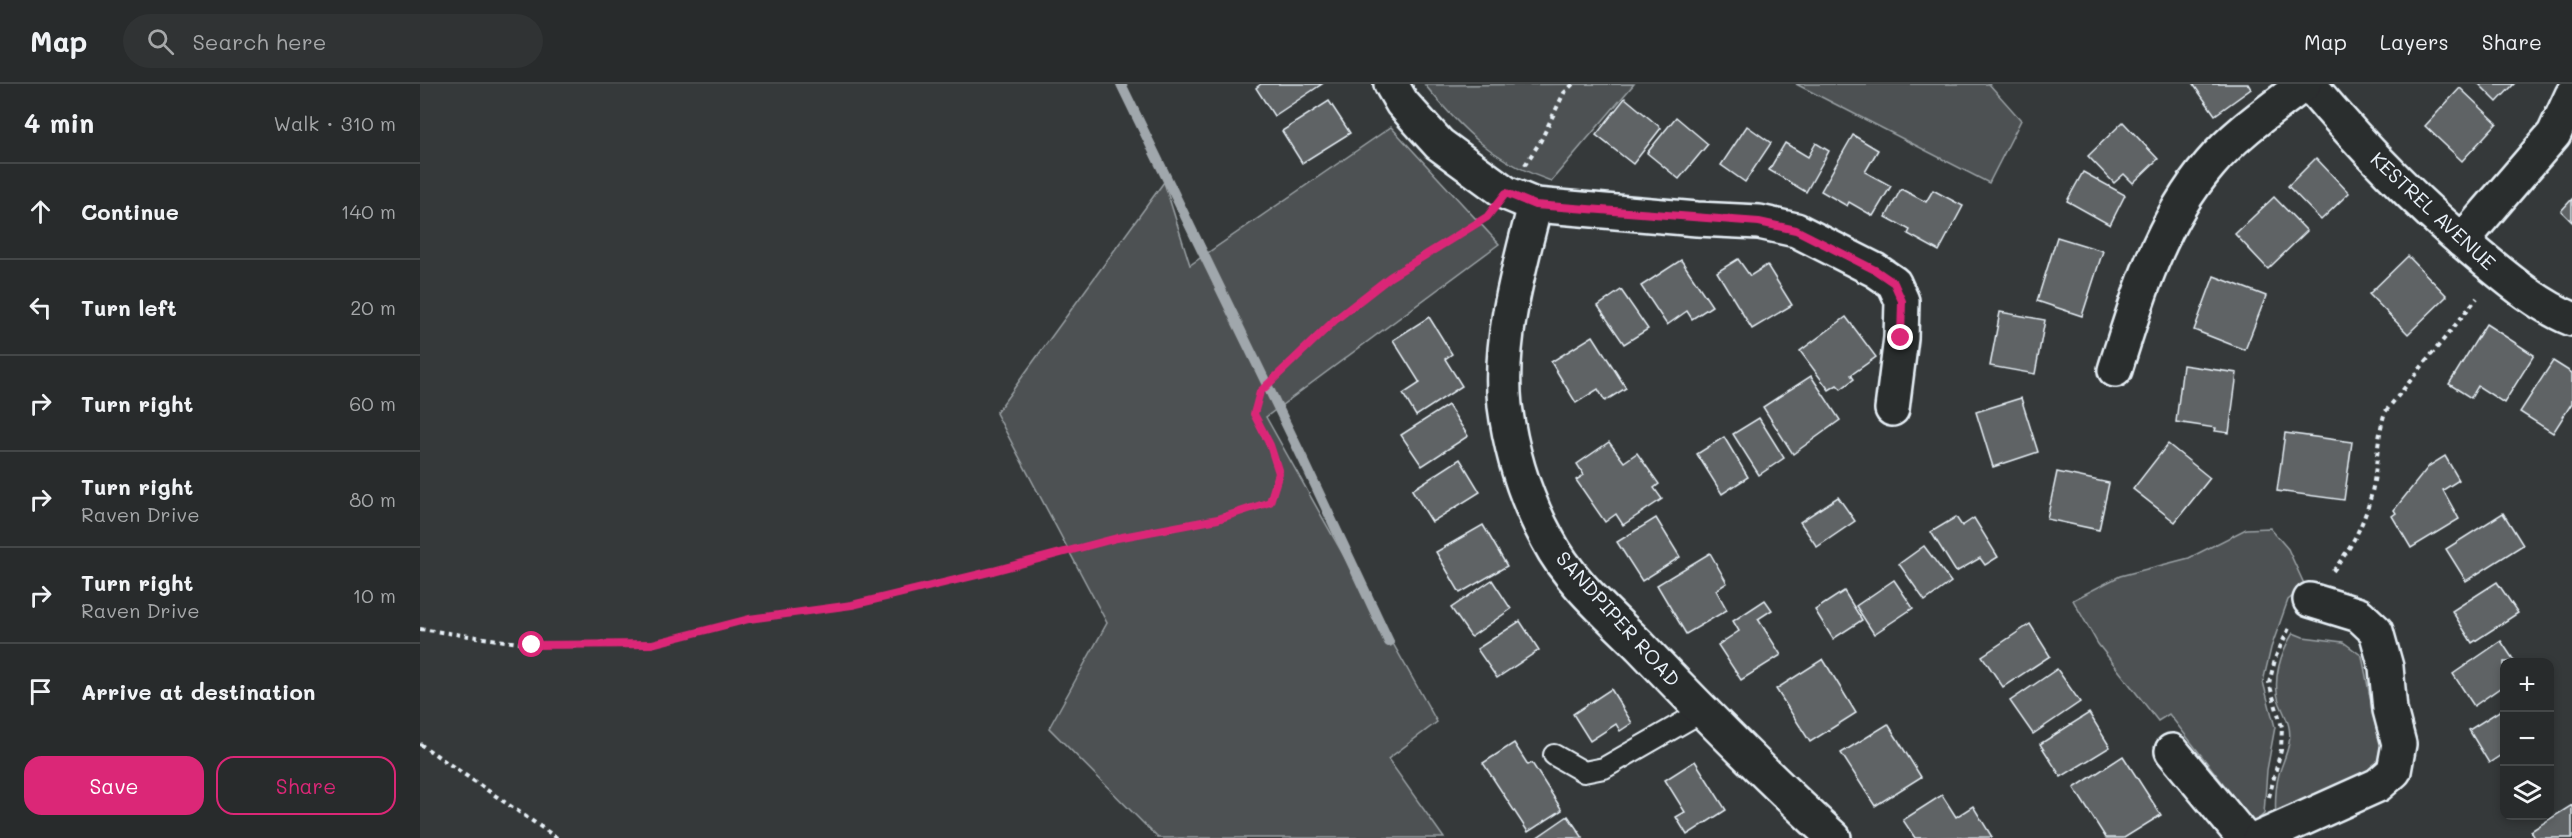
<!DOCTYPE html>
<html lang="en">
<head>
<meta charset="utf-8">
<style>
	:root { --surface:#282b2c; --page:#303334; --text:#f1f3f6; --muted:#a5a7a9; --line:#444748; --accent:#db2777 }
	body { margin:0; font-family:Mali,sans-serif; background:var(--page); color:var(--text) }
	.controls { position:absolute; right:18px; bottom:18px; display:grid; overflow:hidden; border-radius:12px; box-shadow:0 3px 9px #0003 }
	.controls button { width:54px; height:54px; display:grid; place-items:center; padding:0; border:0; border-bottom:2px solid var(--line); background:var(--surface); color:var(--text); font:30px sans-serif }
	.stop { position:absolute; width:18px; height:18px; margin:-14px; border:4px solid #db2777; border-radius:50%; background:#fff }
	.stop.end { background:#db2777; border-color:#fff; box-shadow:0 2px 6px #0008 }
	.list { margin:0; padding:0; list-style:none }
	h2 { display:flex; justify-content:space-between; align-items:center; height:78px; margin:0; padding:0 24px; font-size:26px }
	h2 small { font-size:20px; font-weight:400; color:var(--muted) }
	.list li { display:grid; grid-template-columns:39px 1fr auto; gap:18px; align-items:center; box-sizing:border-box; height:96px; padding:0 24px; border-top:2px solid var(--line) }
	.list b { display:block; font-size:22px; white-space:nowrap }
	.list p { margin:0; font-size:20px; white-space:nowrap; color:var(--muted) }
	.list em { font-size:20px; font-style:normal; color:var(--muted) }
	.actions { display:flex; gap:12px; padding:18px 24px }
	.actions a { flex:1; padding:14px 0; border:2px solid var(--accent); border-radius:18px; text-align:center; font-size:21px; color:var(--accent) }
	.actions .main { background:var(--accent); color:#fff }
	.icon { flex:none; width:33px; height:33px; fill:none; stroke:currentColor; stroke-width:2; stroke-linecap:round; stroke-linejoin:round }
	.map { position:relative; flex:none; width:2152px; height:754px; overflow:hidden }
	header { display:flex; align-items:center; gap:36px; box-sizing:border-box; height:84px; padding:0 30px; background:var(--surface); border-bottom:2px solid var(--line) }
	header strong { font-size:28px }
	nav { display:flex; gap:33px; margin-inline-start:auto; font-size:21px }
	.search { width:420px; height:54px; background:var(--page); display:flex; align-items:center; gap:15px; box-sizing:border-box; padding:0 21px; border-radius:33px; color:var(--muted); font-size:22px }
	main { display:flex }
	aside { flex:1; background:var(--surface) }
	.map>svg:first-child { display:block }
	.green { fill:#4d5152; stroke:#9aa1a5; stroke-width:1.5 }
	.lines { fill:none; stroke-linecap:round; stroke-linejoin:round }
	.stream { stroke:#a0a7ac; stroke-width:10 }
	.building { fill:#5f6365; stroke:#e8f1f8; stroke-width:1.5 }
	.service-casing { stroke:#e8f1f8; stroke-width:24 }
	.minor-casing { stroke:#e8f1f8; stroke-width:38 }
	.path { stroke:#e8f1f8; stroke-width:4; stroke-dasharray:4.5 4.5; stroke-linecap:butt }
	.service { stroke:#2a2d2e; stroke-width:20 }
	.minor { stroke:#2a2d2e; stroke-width:33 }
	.route { stroke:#db2777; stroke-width:8 }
	.labels { text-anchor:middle; stroke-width:4.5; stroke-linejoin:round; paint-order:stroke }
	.street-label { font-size:20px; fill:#e8f1f8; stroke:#2a2d2e }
</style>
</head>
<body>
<header>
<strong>Map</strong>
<div class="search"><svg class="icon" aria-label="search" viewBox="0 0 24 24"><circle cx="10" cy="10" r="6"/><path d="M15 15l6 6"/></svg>Search here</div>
<nav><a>Map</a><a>Layers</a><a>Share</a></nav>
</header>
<main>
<aside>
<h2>4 min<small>Walk · 310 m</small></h2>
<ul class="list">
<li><svg class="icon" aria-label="ahead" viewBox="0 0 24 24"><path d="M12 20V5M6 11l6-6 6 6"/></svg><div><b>Continue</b></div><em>140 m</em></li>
<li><svg class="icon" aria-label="left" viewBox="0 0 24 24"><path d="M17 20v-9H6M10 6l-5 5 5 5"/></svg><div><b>Turn left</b></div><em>20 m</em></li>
<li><svg class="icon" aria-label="right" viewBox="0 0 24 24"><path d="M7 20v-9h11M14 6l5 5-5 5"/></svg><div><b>Turn right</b></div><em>60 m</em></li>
<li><svg class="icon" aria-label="right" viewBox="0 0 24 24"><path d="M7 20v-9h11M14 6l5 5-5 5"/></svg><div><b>Turn right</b><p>Raven Drive</p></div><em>80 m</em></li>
<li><svg class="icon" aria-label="right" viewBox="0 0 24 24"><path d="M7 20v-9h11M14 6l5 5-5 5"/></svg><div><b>Turn right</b><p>Raven Drive</p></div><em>10 m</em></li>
<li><svg class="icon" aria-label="arrive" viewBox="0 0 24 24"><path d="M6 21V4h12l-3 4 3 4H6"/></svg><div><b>Arrive at destination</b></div></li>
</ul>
<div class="actions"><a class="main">Save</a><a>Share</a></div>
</aside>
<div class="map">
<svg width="2152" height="754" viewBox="0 0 2152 754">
	<rect width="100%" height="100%" fill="#35393a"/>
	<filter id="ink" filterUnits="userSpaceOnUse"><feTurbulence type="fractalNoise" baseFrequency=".0167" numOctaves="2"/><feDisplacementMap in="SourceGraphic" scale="12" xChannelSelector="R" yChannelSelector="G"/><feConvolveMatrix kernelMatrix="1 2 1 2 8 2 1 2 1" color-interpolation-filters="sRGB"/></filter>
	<g filter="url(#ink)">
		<g class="green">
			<path d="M 1214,0 L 1131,97 C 1073,77 1043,47 1005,1 Z"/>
			<polygon points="1376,0 1569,0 1601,36 1569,99"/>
			<polygon points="971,43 1079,160 846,333 1017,638 968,675 1024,754 738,754 629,644 687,539 576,329 744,98 770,181"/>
			<polygon points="1850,444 1868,465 1885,502 1868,516 1851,564 1843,598 1855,643 1847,686 1844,730 1834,739 1749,630 1738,637 1678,560 1653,516 1700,492 1769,474 1826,445"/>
			<path d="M 1873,549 L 1883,553 L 1923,558 L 1942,572 L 1954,633 L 1962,657 L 1957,682 L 1934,700 L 1856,736 C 1855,721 1855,705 1859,690 C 1862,680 1867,670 1869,659 C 1872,643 1866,634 1860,620 C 1851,597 1861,568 1873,549 Z"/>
		</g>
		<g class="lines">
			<polyline class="stream" points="701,0 884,377 969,558"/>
		</g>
		<g class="building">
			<polygon points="841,0 902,0 854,32 836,4"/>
			<polygon points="1773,0 1828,0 1831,5 1795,31"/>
			<polygon points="2059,0 2094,0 2077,18"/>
			<polygon points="2040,4 2077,39 2042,77 2005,42"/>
			<polygon points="1205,14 1241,44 1213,80 1176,51"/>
			<polygon points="909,17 930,49 882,79 862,47"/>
			<polygon points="1256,33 1288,60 1259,95 1227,69"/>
			<polygon points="1703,38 1738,75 1713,99 1704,90 1694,99 1668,72"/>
			<polygon points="1327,42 1351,59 1325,98 1301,81"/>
			<polygon points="1433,51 1458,66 1445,88 1471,102 1453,132 1429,118 1427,122 1401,107"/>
			<polygon points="1365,59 1388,73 1396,59 1409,67 1386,108 1349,86"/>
			<polygon points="1896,74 1929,109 1901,136 1868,102"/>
			<polygon points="1663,88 1705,111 1690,141 1647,117"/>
			<polygon points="1481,105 1506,118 1513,106 1543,122 1519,167 1488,150 1490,146 1466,133"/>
			<polygon points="1854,113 1887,147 1848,185 1815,150"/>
			<polygon points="2152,115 2152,138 2141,127"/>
			<polygon points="1637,153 1683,167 1662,232 1617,217"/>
			<polygon points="1988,172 2027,212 1988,250 1949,210"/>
			<polygon points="1318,175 1330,192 1347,181 1372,221 1332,245 1297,188"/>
			<polygon points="1261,176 1292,222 1272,235 1267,227 1247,241 1221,202"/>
			<polygon points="1794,192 1846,212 1825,266 1774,246"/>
			<polygon points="1201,206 1228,245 1204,260 1178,222"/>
			<polygon points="1580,228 1625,236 1615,290 1570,282"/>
			<polygon points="1009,233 1032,270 1025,275 1042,302 996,332 983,310 1000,299 973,256"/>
			<polygon points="1426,233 1456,273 1431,291 1434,295 1421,305 1417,301 1409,306 1380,267"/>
			<polygon points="2066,240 2114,271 2084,319 2058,302 2051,314 2029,300"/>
			<polygon points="1173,252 1206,304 1185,317 1178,305 1156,319 1131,278"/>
			<polygon points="2133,277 2152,289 2152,319 2133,349 2100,328"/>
			<polygon points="1763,281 1817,289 1809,349 1795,347 1796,344 1756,338"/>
			<polygon points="1391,292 1420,336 1373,370 1343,323"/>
			<polygon points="1601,314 1618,368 1573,383 1556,328"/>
			<polygon points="1028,321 1048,352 1002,382 981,351"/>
			<polygon points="1339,334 1364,374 1339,391 1313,350"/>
			<polygon points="1865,349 1932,358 1924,416 1857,407"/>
			<polygon points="1304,353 1328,393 1302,410 1277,370"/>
			<polygon points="1189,358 1204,378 1217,369 1239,400 1234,404 1242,415 1203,441 1196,430 1185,438 1156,396 1164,391 1157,380"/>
			<polygon points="1748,360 1790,394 1755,438 1713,405"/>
			<polygon points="2025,372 2039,396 2023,406 2039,435 1991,464 1972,432 1976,429 1974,426 2009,382"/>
			<polygon points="1040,375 1060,408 1012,438 992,406"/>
			<polygon points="1637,388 1689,399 1679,446 1627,435"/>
			<polygon points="1418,413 1435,437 1397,463 1380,438"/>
			<polygon points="2083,429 2103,461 2046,497 2026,465"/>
			<polygon points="1536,433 1542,442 1554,434 1578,473 1565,481 1560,474 1536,488 1511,448"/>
			<polygon points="1236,434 1260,473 1222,497 1197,458"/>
			<polygon points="1063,441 1087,482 1040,509 1016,468"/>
			<polygon points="1504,462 1531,498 1505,517 1479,480"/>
			<polygon points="1290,469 1307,499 1296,506 1307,526 1266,550 1237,501"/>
			<polygon points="1072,496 1091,525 1051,553 1031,524"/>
			<polygon points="1474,496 1493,524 1454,550 1436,522"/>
			<polygon points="2077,498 2098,529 2052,559 2032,527"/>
			<polygon points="1424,507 1442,536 1413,555 1395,526"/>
			<polygon points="1345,516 1352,526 1338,535 1361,571 1321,596 1298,561 1319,547 1313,537"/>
			<polygon points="1100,537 1119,566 1077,594 1057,565"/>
			<polygon points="1610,540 1630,572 1583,603 1562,572"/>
			<polygon points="2081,557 2095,578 2084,578 2084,601 2054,622 2033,590"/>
			<polygon points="1403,575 1436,629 1390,658 1356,605"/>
			<polygon points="1637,585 1660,618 1613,650 1590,617"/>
			<polygon points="1191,605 1212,639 1200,647 1196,640 1170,657 1153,630"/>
			<polygon points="2084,624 2084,669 2069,679 2049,646"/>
			<polygon points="1669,629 1690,663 1641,693 1620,660"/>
			<polygon points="1468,640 1501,693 1455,722 1421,669"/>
			<polygon points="1094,659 1108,681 1112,679 1142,726 1108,748 1063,679"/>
			<polygon points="1703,672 1741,731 1704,754 1686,754 1654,704"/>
			<polygon points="1275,677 1306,726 1267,751 1256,733 1265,728 1245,696"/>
			<polygon points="1522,711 1536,733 1553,722 1572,753 1495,754 1483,736"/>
			<polygon points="2152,721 2152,754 2115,754 2111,747"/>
			<polygon points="1148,732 1163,754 1116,754"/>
		</g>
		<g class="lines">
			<defs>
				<polyline id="service" points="1134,671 1164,688 1184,684 1283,627"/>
				<g id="minor">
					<polyline points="971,0 982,19 1019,60 1086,109 1115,121 1277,135 1339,138 1376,146 1455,186 1474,199 1482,217 1481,254 1472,325"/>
					<path d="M 1889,0 C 1942,63 1998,121 2061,173 C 2089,196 2118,221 2152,235"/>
					<path d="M 1115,121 C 1099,185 1078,256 1085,322 C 1091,368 1106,416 1128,456 C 1149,497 1188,530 1220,562 C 1283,628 1347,693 1414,754"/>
					<polyline points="2042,157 2134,50 2152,11"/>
					<path d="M 1695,286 C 1717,214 1740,138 1790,80 C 1816,49 1852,25 1884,0"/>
					<polyline points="1752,667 1824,754"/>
					<polyline points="1840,754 1958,701 1974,687 1979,660 1970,626 1966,583 1956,547 1939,531 1890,516"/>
				</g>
			</defs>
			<use href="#service" class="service-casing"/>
			<use href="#minor" class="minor-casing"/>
			<g class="path">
				<polyline points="1105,81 1120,58 1144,9 1153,0"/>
				<path d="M 1913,487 C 1931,464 1944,440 1951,412 C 1958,384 1956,356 1965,328 L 2057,214"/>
				<polyline points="0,545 113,561 233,560 329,535 432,521 573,487 697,454 798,435 850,418 859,389 850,361 834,330 840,308 915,236 970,193 1064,135"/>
				<polyline points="0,660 137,754"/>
				<polyline points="1849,713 1861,666 1862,643 1849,599 1856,572 1870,542"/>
			</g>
			<use href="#service" class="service"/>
			<use href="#minor" class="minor"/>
		</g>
	</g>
	<g class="lines" filter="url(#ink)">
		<polyline class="route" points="112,561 232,560 329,535 432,521 573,487 697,454 798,435 850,418 859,389 850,361 834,330 840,308 915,236 970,193 1067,133 1086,109 1115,121 1339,138 1376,146 1455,186 1474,199 1482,217 1481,254"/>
	</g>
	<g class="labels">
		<g class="street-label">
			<text transform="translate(2013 127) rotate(43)" y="7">KESTREL AVENUE</text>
			<text transform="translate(1198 535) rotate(48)" y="7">SANDPIPER ROAD</text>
		</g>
	</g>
</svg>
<div class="controls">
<button>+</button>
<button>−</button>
<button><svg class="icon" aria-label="layers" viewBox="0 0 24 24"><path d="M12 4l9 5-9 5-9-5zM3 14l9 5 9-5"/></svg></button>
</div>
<div class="stop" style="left:112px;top:561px"></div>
<div class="stop end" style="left:1481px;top:254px"></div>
</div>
</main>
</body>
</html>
